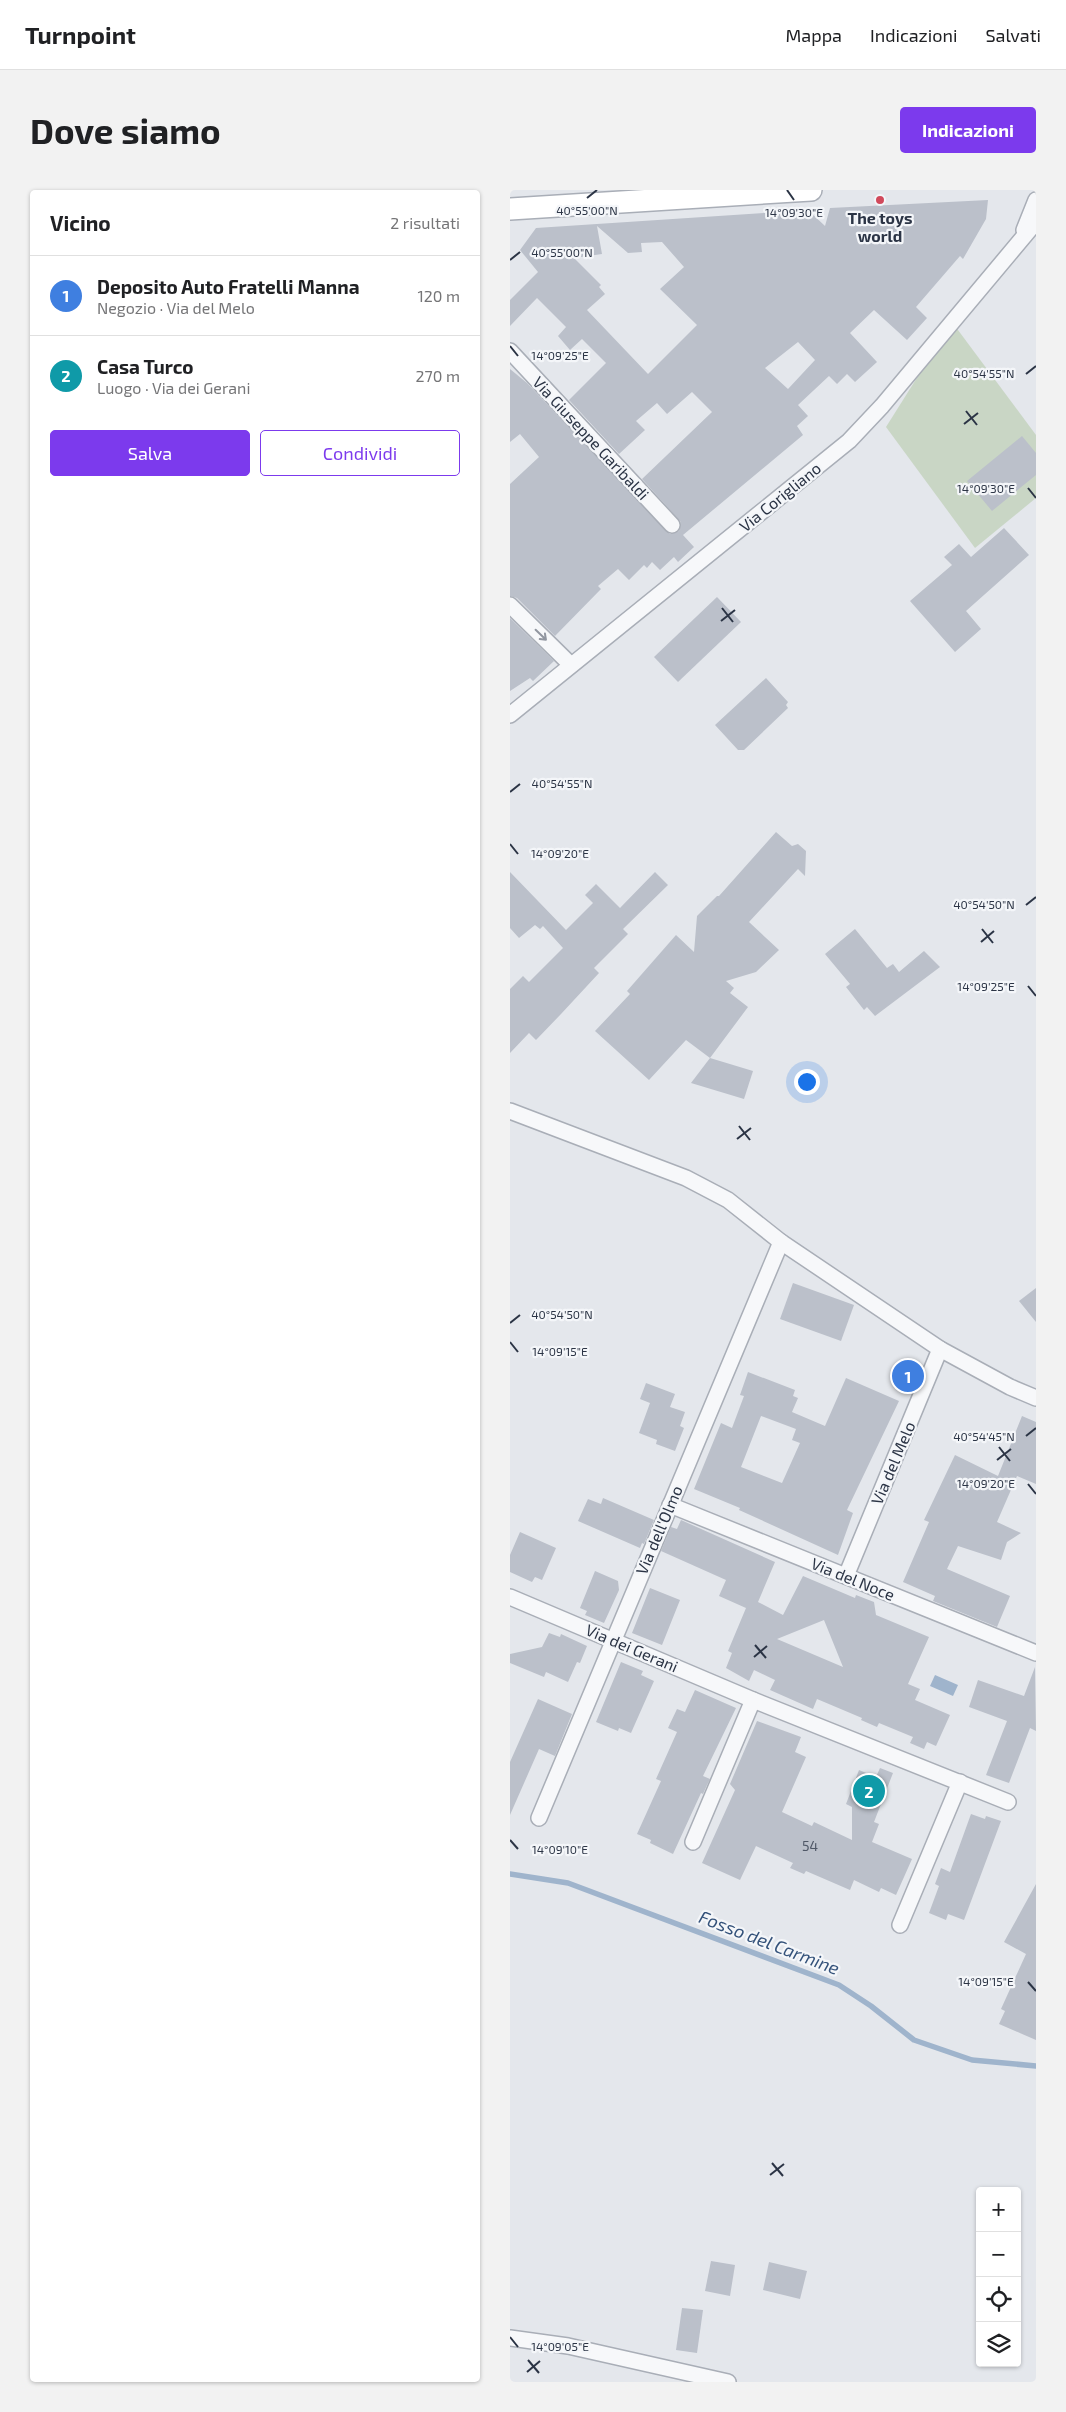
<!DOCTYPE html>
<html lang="it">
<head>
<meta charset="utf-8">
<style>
	:root { --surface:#fff; --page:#f2f2f2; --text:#202124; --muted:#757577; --line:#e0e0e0; --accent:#7c3aed }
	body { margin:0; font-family:"Exo 2",sans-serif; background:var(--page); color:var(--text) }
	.controls { position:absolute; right:15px; bottom:15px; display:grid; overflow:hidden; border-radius:5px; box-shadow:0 1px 4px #0004 }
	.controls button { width:45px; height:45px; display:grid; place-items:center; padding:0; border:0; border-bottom:1px solid var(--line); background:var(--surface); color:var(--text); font:25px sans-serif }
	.you { position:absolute; left:296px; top:891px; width:18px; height:18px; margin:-12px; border:4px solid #fff; border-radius:50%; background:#1a73e8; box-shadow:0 0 0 8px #1a73e833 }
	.badge { display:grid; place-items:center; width:32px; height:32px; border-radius:50%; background:var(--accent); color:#fff; font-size:16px; font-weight:700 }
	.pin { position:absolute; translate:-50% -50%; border:2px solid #fff; box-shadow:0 1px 5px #0006 }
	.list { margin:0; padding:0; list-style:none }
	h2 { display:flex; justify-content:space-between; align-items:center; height:65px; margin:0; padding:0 20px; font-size:21px }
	h2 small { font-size:16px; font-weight:400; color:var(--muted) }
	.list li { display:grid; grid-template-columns:32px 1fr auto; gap:15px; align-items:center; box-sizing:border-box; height:80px; padding:0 20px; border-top:1px solid var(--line) }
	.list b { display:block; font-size:19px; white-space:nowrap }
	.list p { margin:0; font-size:16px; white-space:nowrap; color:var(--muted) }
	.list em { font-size:16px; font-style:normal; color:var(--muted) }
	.actions { display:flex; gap:10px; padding:15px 20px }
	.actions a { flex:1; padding:11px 0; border:1px solid var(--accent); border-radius:5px; text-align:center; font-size:18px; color:var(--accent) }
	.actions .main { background:var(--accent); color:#fff }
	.icon { flex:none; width:28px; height:28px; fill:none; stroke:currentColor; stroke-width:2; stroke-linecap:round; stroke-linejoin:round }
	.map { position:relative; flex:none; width:526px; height:2192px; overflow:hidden; border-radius:5px }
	header { display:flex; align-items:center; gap:30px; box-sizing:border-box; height:70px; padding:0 25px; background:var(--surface); border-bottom:1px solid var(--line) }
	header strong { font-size:24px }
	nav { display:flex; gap:28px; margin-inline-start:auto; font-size:18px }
	.intro { display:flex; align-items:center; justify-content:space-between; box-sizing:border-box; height:120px; padding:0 30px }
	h1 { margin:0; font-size:35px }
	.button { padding:12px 22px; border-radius:5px; background:var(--accent); color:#fff; font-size:18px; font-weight:700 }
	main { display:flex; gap:30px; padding:0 30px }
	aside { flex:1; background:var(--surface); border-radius:5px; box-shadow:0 1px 4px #0004 }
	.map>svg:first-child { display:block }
	.green { fill:#c9d6c5 }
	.water { fill:#9fb4cc }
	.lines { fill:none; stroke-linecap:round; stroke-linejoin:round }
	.stream { stroke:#9fb4cc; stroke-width:5.5 }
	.building { fill:#bbc0ca; fill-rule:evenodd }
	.street-casing { stroke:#a9aeb7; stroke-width:18 }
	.secondary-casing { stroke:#a9aeb7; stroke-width:24 }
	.street { stroke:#f7f8fa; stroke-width:15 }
	.secondary { stroke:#fff; stroke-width:21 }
	.oneway { stroke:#9196a0 }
	.ticks { fill:none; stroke:#2b3445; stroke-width:2 }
	.poi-dot { fill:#d1495b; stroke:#f4f6f9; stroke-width:2 }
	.labels { text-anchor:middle; stroke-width:4.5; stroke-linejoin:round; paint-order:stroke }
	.number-label { font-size:14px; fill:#4f5766 }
	.poi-label { font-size:16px; font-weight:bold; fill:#2b3445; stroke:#f4f6f9 }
	.street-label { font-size:16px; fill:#2b3445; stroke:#f4f6f9 }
	.water-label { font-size:18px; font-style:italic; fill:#34527a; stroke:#f4f6f9 }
	.ticks-label { font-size:12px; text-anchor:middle; fill:#2b3445; stroke:#f4f6f9; stroke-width:4.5; stroke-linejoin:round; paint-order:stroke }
</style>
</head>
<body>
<header>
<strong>Turnpoint</strong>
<nav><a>Mappa</a><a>Indicazioni</a><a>Salvati</a></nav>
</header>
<div class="intro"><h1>Dove siamo</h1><a class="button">Indicazioni</a></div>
<main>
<aside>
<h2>Vicino<small>2 risultati</small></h2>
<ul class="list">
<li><span class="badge" style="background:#3f7fe0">1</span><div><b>Deposito Auto Fratelli Manna</b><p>Negozio · Via del Melo</p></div><em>120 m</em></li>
<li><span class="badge" style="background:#0f9aa8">2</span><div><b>Casa Turco</b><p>Luogo · Via dei Gerani</p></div><em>270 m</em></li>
</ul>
<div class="actions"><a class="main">Salva</a><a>Condividi</a></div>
</aside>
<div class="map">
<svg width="526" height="2192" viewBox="0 0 526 2192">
	<rect width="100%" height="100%" fill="#e4e7ec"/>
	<polygon class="green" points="445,136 526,245 526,308 465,358 376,237 415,175"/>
	<polygon class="water" points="425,1485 448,1495 443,1506 420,1496"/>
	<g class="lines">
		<polyline class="stream" points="0,1684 58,1693 329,1795 361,1816 404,1850 462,1870 526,1876"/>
	</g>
	<g class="building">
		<path d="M 478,10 L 476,29 L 453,69 L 450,66 L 406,117 L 417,128 L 397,150 L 364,120 L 340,143 L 367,172 L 345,192 L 337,184 L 327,194 L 319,186 L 288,215 L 298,226 L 287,236 L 293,245 L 173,345 L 184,357 L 168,372 L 164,367 L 150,380 L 142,372 L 137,378 L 134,375 L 119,390 L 108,379 L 88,396 L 91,399 L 45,446 L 7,408 L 0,406 L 0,294 L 29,267 L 10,244 L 0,252 L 0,179 L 17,193 L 160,344 L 169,341 L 171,332 L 132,289 L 202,222 L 182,202 L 157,224 L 147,213 L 126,231 L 135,240 L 109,264 L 59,210 L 96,173 L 72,149 L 60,160 L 48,146 L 56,137 L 27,108 L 0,136 L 0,110 L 28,82 L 10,60 L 26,38 L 298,20 L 315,36 L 320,18 ZM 87,36 L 118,63 L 132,62 L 131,53 L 152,52 L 174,77 L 150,99 L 187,135 L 138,184 L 77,120 L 95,104 L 89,97 L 91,95 L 64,68 L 92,64 ZM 288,152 L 305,170 L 278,199 L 255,178 Z"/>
		<polygon points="512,246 526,263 526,285 482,321 457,291"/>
		<polygon points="494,338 519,365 456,421 471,439 445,462 400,411 442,375 434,367 449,354 461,367"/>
		<polygon points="207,407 231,432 168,492 144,467"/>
		<polygon points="0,428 44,471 23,491 20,488 0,501"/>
		<polygon points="256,488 278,512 276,515 278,518 234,560 228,560 205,535"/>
		<polygon points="266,642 282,656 288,654 296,661 295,686 288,679 239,732 269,760 246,782 216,791 224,798 220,803 238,817 200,868 176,850 139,890 85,841 120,804 117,801 166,745 184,762 187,726 207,706 209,706"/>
		<polygon points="0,682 56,740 83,713 75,705 86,694 110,718 145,682 158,695 113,739 118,744 84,778 89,783 51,824 26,850 19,843 0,863 0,799 13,786 19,792 53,758 33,736 30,739 25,735 9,748 0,738"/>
		<polygon points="345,739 377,778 383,774 389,782 414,761 430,777 365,826 357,817 354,820 336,797 340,794 315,764"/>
		<polygon points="200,868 243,881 234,909 181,893"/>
		<polygon points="283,1093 344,1115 331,1151 270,1129"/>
		<polygon points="526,1098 526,1132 509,1111"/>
		<path d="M 238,1182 L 285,1200 L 283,1206 L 288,1208 L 282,1222 L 315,1236 L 336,1188 L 389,1211 L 337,1320 L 343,1323 L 328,1365 L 229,1320 L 230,1318 L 184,1299 L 211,1233 L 222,1238 L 234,1206 L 230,1205 ZM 251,1226 L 286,1239 L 282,1250 L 290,1253 L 272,1293 L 231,1277 Z"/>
		<polygon points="136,1193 165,1204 160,1217 175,1222 170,1236 174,1238 165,1261 146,1254 147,1250 129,1243 140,1213 130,1209"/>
		<polygon points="512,1226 526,1232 526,1294 507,1286 487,1332 511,1343 497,1352 491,1370 448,1356 437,1379 500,1406 487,1437 423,1411 425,1406 393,1392 419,1332 414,1330 445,1265 488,1286"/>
		<polygon points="93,1308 144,1330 134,1354 132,1353 130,1358 68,1331 78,1309 91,1314"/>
		<path d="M 171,1330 L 265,1372 L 248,1412 L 273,1425 L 293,1386 L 345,1408 L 346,1405 L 364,1412 L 366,1425 L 419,1447 L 398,1494 L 410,1499 L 405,1510 L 440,1525 L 426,1556 L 417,1552 L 414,1559 L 400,1553 L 403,1547 L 369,1533 L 367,1537 L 351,1530 L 352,1528 L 307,1509 L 303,1519 L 260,1500 L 265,1490 L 244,1480 L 239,1491 L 216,1478 L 222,1463 L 218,1461 L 236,1418 L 209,1406 L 216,1390 L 151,1361 L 161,1337 L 167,1339 ZM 314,1430 L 333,1477 L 267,1449 Z"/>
		<polygon points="10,1342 46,1358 32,1390 25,1387 22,1392 0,1382 0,1365"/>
		<polygon points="85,1381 108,1391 109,1400 94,1433 75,1425 77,1421 70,1418"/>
		<polygon points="140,1398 170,1410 152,1455 122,1443"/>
		<polygon points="39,1443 50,1447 51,1444 77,1456 70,1473 67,1472 58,1492 36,1482 34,1487 0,1473 0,1464 32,1457"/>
		<polygon points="111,1472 133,1481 131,1485 144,1491 121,1543 109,1538 108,1541 86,1532"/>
		<polygon points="525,1477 526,1541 520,1538 499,1593 476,1585 497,1531 459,1517 468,1490 514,1506"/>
		<polygon points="185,1500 226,1518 193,1586 200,1589 197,1595 193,1604 191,1603 163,1664 140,1653 141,1650 127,1644 151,1591 146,1589 167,1542 158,1538 167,1519 175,1522"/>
		<polygon points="28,1509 62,1524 45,1566 29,1559 0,1625 0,1572"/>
		<polygon points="247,1531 291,1547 285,1562 296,1567 272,1622 302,1636 304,1632 342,1650 342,1617 336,1614 349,1580 366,1587 370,1578 383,1583 364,1632 369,1634 362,1652 402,1669 386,1705 371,1698 369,1702 344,1690 340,1700 296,1681 294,1684 280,1678 283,1673 246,1656 230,1690 192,1673 225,1600 220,1594"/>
		<polygon points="461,1624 475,1629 476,1626 491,1631 454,1730 438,1724 436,1730 419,1723 429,1696 425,1694 431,1678 440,1682"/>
		<polygon points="526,1694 526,1850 489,1834 495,1821 491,1819 516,1764 494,1752"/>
		<polygon points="201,2071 225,2075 220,2106 195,2101"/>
		<polygon points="259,2072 297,2081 290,2109 253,2100"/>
		<polygon points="172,2118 193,2120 187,2163 166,2160"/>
	</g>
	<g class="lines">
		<defs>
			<g id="street">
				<polyline points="514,40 526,10"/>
				<polyline points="0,161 162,335"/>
				<polyline points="0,415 61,475"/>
				<polyline points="0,525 339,251 372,216 526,32"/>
				<polyline points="0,921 176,988 218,1010 271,1052 430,1159 500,1197 526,1208"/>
				<polyline points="160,1315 526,1463"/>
				<polyline points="336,1386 430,1159"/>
				<polyline points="0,1407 243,1510 498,1612"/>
				<polyline points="29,1628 271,1052"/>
				<polyline points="183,1652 243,1510"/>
				<polyline points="390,1735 450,1592"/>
				<polyline points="0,2148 58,2156 218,2192"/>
			</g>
			<polyline id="secondary" points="0,19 301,0"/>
		</defs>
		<use href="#street" class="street-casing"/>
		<use href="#secondary" class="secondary-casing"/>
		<use href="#street" class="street"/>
		<use href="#secondary" class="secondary"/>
	</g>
	<defs><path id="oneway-shaft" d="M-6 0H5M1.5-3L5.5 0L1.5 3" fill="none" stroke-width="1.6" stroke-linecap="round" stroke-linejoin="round" transform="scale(1.25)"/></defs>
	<use class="oneway" href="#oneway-shaft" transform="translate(31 445) rotate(44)"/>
	<path class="ticks" d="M 277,0 L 284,10M 77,8 L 87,0M 0,70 L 10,62M 0,156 L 8,166M 516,184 L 526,176M 456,221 L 467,235M 454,234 L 468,223M 518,298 L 526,308M 212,418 L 223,432M 211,431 L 225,420M 0,602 L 10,594M 0,654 L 8,664M 516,715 L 526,707M 472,739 L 483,753M 471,752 L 484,741M 518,796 L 526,806M 229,936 L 240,950M 227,949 L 241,938M 0,1133 L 10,1125M 0,1152 L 8,1162M 516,1246 L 526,1238M 489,1257 L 500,1271M 487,1270 L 501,1259M 518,1294 L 526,1304M 245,1455 L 256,1468M 244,1467 L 257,1456M 0,1650 L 8,1659M 518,1792 L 526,1801M 262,1973 L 273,1986M 260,1985 L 274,1974M 0,2147 L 8,2157M 18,2170 L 29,2183M 17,2182 L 30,2171"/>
	<circle class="poi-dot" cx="370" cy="10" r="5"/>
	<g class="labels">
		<g class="number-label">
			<text x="300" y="1661">54</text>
		</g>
		<g class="poi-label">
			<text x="370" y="34">The toys<tspan x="370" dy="18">world</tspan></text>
		</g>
		<g class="street-label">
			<text transform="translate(81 248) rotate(47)" y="6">Via Giuseppe Garibaldi</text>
			<text transform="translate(270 307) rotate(-39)" y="6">Via Corigliano</text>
			<text transform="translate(383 1273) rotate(-67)" y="6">Via del Melo</text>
			<text transform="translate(149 1340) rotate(-67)" y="6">Via dell'Olmo</text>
			<text transform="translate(343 1389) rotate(22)" y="6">Via del Noce</text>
			<text transform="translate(122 1458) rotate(23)" y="6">Via dei Gerani</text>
		</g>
		<g class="water-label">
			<text transform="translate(259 1753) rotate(21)" y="6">Fosso del Carmine</text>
		</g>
	</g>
	<g class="ticks-label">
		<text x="77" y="25">40°55'00"N</text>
		<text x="284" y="27">14°09'30"E</text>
		<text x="52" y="67">40°55'00"N</text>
		<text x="50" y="170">14°09'25"E</text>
		<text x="474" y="188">40°54'55"N</text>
		<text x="476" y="303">14°09'30"E</text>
		<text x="52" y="598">40°54'55"N</text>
		<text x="50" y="668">14°09'20"E</text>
		<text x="474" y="719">40°54'50"N</text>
		<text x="476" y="801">14°09'25"E</text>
		<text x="52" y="1129">40°54'50"N</text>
		<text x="50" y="1166">14°09'15"E</text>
		<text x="474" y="1251">40°54'45"N</text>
		<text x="476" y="1298">14°09'20"E</text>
		<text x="50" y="1664">14°09'10"E</text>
		<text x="476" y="1796">14°09'15"E</text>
		<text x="50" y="2161">14°09'05"E</text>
	</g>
</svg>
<div class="controls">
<button>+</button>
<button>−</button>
<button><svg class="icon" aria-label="locate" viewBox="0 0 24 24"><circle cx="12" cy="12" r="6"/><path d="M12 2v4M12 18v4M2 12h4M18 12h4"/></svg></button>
<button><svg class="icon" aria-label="layers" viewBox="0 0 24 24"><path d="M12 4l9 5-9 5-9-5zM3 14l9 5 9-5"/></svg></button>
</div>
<div class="you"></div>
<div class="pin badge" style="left:398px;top:1186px;background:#3f7fe0">1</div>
<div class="pin badge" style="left:359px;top:1601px;background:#0f9aa8">2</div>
</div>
</main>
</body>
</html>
